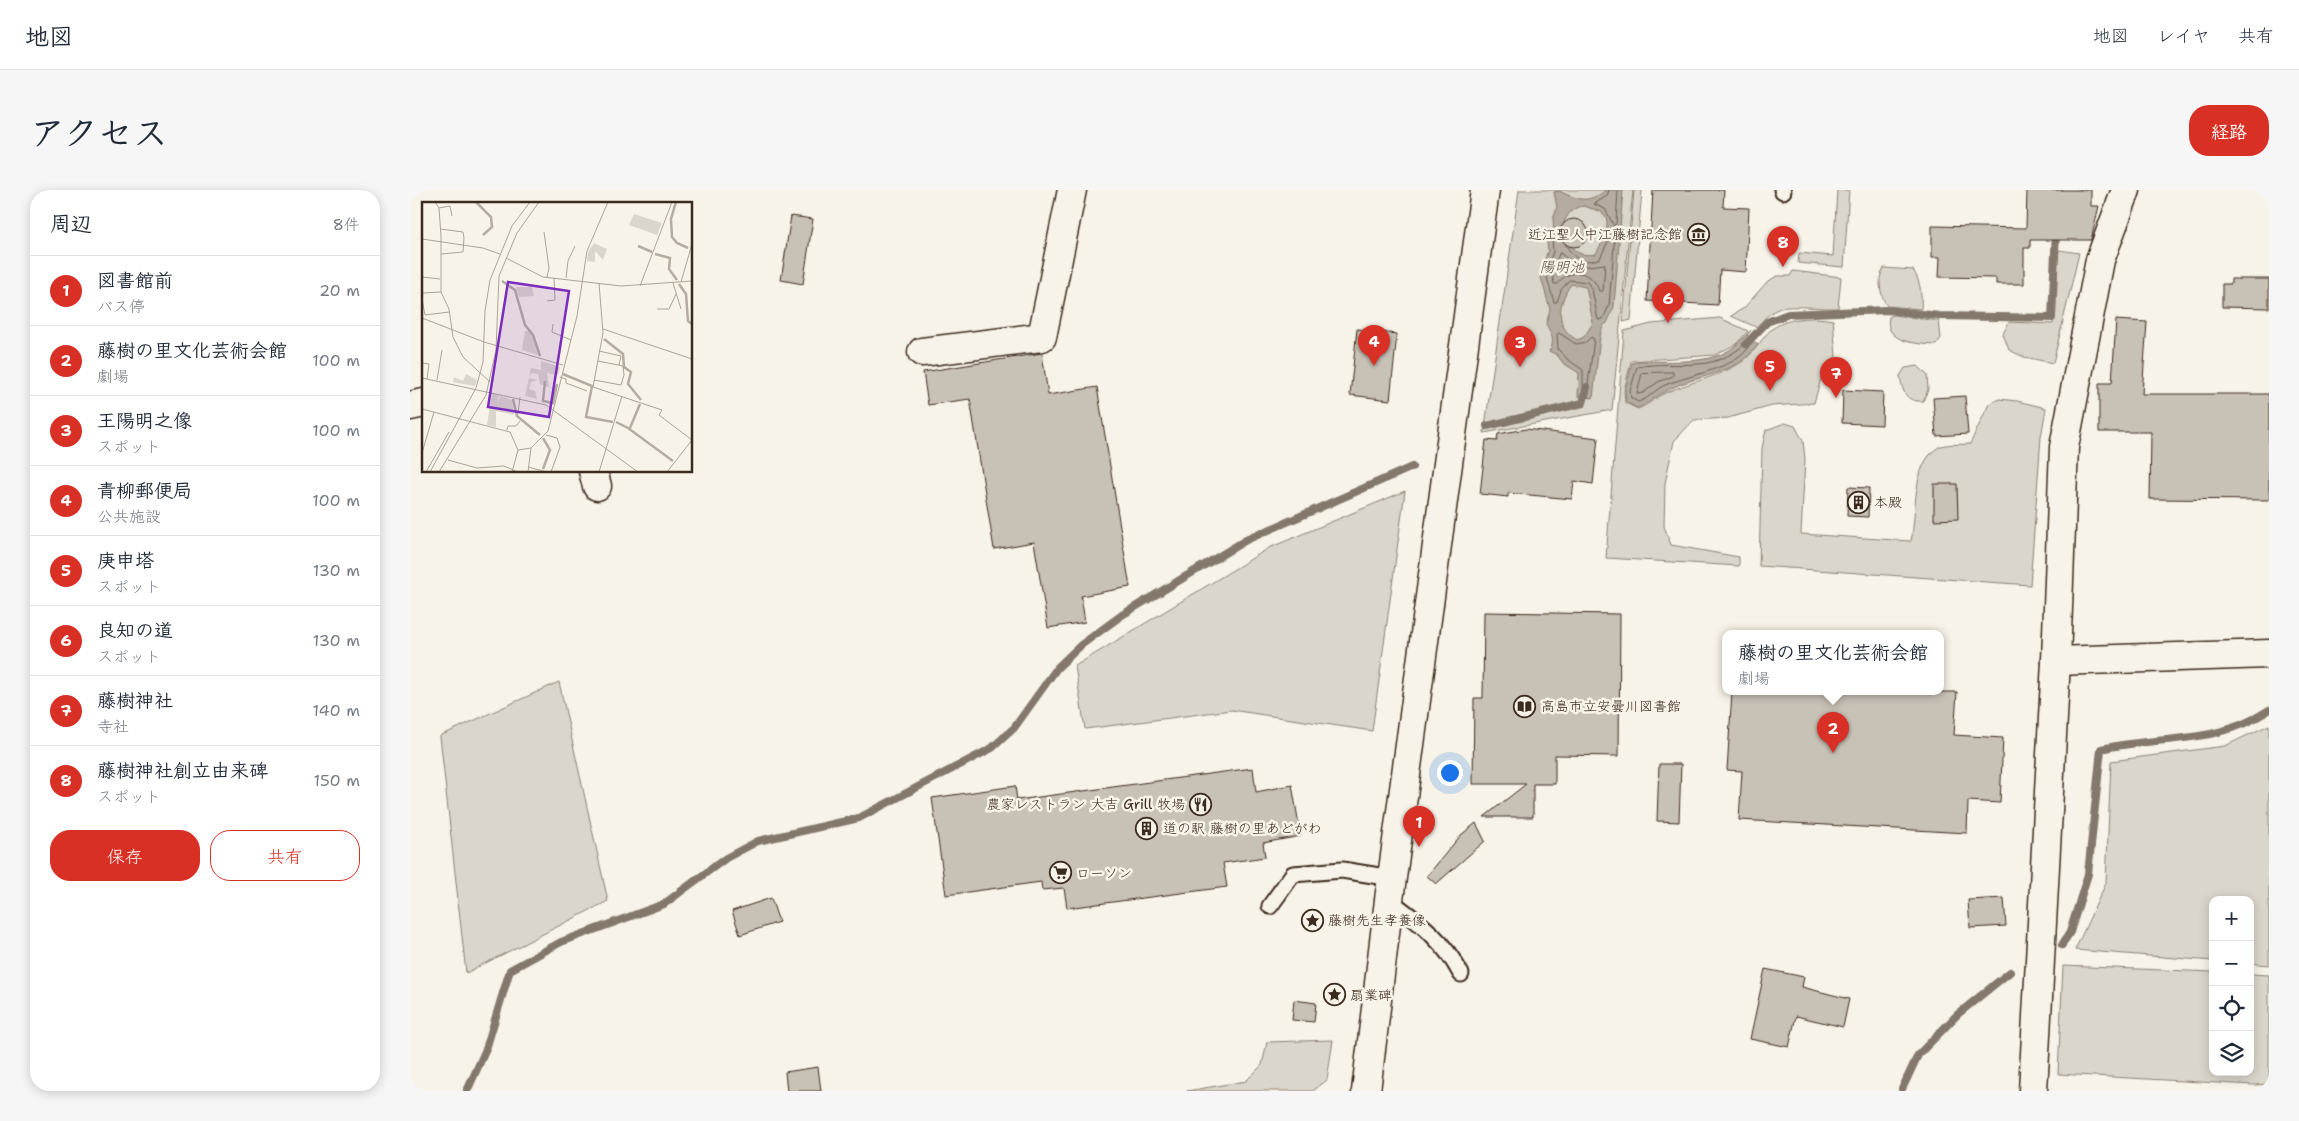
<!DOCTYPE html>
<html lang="ja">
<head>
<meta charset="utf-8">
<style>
	:root { --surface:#fff; --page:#f6f6f7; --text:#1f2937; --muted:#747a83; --line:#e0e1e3; --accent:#d93025 }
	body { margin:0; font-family:"Shantell Sans","Klee One",sans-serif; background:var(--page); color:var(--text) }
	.controls { position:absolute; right:15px; bottom:15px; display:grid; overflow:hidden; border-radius:10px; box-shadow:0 2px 12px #0003 }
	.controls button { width:45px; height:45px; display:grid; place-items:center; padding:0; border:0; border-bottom:1px solid var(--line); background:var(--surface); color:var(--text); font:25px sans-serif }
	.you { position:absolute; left:1039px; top:582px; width:18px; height:18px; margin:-12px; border:4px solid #fff; border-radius:50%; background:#1a73e8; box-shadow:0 0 0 8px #1a73e833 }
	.badge { display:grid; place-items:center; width:32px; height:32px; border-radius:50%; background:var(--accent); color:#fff; font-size:16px; font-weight:700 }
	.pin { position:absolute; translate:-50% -41px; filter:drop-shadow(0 1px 2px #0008) }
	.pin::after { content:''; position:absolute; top:26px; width:18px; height:15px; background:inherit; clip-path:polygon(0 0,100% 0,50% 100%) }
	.popup { position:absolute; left:1312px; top:440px; width:222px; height:65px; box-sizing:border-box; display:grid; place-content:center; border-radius:10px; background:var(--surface); filter:drop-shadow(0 1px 4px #0005); font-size:16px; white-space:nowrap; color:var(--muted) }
	.popup b { font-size:19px; color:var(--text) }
	.popup::after { content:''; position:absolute; left:50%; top:100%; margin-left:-10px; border:10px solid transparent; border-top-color:var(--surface) }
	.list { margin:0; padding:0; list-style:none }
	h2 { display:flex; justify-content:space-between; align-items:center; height:65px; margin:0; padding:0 20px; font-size:21px }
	h2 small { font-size:16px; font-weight:400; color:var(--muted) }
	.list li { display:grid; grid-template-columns:32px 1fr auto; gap:15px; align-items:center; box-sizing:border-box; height:70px; padding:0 20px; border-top:1px solid var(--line) }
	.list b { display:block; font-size:19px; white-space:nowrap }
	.list p { margin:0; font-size:16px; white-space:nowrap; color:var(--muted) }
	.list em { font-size:16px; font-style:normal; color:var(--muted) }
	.actions { display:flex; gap:10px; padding:15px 20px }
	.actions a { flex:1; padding:11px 0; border:1px solid var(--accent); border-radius:20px; text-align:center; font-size:18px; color:var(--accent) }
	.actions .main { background:var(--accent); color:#fff }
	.icon { flex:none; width:28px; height:28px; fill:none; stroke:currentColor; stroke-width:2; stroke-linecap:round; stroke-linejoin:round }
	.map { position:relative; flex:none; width:1859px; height:901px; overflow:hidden; border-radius:20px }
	header { display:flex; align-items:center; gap:30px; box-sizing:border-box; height:70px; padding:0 25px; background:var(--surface); border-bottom:1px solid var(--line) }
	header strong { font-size:24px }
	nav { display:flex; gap:28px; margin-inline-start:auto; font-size:18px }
	.intro { display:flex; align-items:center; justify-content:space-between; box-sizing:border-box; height:120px; padding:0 30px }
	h1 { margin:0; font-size:35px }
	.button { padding:12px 22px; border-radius:20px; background:var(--accent); color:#fff; font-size:18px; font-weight:700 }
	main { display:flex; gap:30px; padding:0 30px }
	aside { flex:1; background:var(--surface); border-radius:20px; box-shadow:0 2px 12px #0003 }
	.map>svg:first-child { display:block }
	.green { fill:#dbd6cb; stroke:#8b8074 }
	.water { fill:#b4aca0; stroke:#84786c; fill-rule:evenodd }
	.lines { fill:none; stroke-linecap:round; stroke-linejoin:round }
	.shore { stroke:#6b5e52; stroke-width:1 }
	.stream { stroke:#84786c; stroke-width:8 }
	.building { fill:#c8c1b6; stroke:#3b2a1e }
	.service-casing { stroke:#3b2a1e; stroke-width:19 }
	.minor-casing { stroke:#3b2a1e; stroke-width:31 }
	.tertiary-casing { stroke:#3b2a1e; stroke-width:31 }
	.service { stroke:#f7f3e8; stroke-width:15 }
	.minor { stroke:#f7f3e8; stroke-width:28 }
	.tertiary { stroke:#f7f3e8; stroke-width:28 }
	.labels { text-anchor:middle; stroke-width:5; stroke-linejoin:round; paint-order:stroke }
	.poi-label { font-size:14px; fill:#3b2a1e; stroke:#f7f3e8; text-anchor:start }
	.water-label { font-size:15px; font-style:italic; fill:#5f5145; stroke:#f7f3e8 }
	.inset-river { fill:none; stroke:#b4aca0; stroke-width:2.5 }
	.inset-road { fill:none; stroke:#aca397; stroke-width:1 }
	.view { fill:#7b2cbf; fill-opacity:0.15; stroke:#7b2cbf; stroke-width:2.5 }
	.inset-edge { fill:none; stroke:#3b2a1e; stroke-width:2.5 }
</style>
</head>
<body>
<header>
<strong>地図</strong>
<nav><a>地図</a><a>レイヤ</a><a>共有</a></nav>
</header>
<div class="intro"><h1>アクセス</h1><a class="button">経路</a></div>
<main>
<aside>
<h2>周辺<small>8件</small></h2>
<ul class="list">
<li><span class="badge">1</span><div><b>図書館前</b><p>バス停</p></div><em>20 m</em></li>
<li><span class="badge">2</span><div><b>藤樹の里文化芸術会館</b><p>劇場</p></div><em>100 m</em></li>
<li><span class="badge">3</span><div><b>王陽明之像</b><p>スポット</p></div><em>100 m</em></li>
<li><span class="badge">4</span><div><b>青柳郵便局</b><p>公共施設</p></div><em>100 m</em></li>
<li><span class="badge">5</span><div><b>庚申塔</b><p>スポット</p></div><em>130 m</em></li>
<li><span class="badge">6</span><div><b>良知の道</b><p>スポット</p></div><em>130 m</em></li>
<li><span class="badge">7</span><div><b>藤樹神社</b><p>寺社</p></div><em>140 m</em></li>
<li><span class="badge">8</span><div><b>藤樹神社創立由来碑</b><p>スポット</p></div><em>150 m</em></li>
</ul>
<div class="actions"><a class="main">保存</a><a>共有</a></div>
</aside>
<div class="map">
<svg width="1859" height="901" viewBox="0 0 1859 901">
	<rect width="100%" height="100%" fill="#f7f3e8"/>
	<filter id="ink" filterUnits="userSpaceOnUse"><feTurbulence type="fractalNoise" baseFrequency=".02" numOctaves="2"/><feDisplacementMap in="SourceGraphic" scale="10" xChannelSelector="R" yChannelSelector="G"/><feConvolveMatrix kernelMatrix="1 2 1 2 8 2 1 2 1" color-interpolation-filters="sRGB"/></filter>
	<g filter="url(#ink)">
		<g class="green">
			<polygon points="1109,0 1223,0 1202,220 1074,243"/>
			<polygon points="1224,0 1232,0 1221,130 1213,132"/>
			<polygon points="1427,0 1439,0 1434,77 1388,73 1389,63 1423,66"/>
			<polygon points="1649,60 1669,63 1643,173 1614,167 1599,160 1593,144 1599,132 1643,134"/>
			<path d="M 1474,78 L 1503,80 C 1511,92 1512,106 1511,119 L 1477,116 C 1470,106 1467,87 1474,78 Z"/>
			<path d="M 1383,81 L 1431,87 L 1428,118 C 1412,119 1380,114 1368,119 C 1360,122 1352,131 1346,137 L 1321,126 L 1334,118 L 1357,92 L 1367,86 L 1380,86 Z"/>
			<path d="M 1483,125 L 1529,131 L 1531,148 L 1526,155 C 1509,154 1473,153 1479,127 Z"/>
			<path d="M 1310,128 L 1338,141 L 1326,154 L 1305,165 L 1221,171 L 1214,201 L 1215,213 L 1228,219 C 1239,215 1247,206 1257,202 C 1281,192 1307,187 1329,174 C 1340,167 1347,156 1355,146 C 1369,127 1401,126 1423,130 L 1426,166 L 1410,192 L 1404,213 L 1362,216 L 1318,228 L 1284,230 L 1264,251 L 1255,293 L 1254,336 L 1261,355 L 1329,367 L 1329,376 L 1196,368 L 1214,141 L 1241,134 Z"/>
			<path d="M 1508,176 L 1517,185 L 1518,200 L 1513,211 C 1495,212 1493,202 1490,186 L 1495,178 Z"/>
			<path d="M 1589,209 L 1607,211 L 1636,218 L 1631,247 L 1620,395 L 1349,376 L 1352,258 L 1356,240 L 1375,233 L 1385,236 L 1393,251 L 1395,269 L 1391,344 L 1501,351 C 1507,323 1501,273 1529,257 C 1536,253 1551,255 1560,254 L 1579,214 Z"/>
			<polygon points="995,301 962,541 821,520 675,539 665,476 859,358"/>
			<polygon points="149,492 198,711 56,783 30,546"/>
			<polygon points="1859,535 1859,775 1840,773 1840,710 1803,710 1803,771 1665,760 1696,693 1701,571 1815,556"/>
			<polygon points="1653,776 1803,782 1803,882 1840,882 1840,784 1859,785 1859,894 1844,895 1648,884"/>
			<polygon points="923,850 917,890 903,901 777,901 836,891 852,875 857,852"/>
		</g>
		<g class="water">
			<path d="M 1197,0 L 1213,0 L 1204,117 L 1197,133 L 1193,136 L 1190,146 L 1183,208 L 1168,206 L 1169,183 L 1153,173 L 1147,165 L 1139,161 C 1146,152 1141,143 1136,134 L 1140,119 L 1130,84 L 1138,60 L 1136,46 L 1144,41 L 1143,29 L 1147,18 L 1144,2 L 1149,1 C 1169,10 1176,14 1197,0 ZM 1175,16 C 1180,19 1186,19 1191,22 C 1205,30 1191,54 1186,64 C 1161,68 1159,54 1154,32 C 1159,22 1163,17 1175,16 ZM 1161,94 L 1176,97 L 1183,133 L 1174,147 L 1167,150 C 1144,137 1148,113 1161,94 Z"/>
			<path d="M 1341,140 L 1337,145 L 1348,155 C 1325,187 1285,184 1254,202 C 1244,207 1238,214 1227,218 L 1216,212 L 1215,201 L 1222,173 L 1229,171 C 1253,171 1292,174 1314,163 C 1325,158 1333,148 1341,140 Z"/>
		</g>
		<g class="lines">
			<g class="shore">
				<polyline points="1199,0 1197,6 1184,14 1195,19 1204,36 1206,34 1208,0"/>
				<path d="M 1203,41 L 1205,44 L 1199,116 L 1193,129 L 1188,130 L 1182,99 L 1177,92 L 1159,90 L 1151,100 L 1147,112 L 1144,112 L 1136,84 L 1143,61 L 1142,48 L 1151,44 C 1158,62 1168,78 1190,68 Z"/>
				<path d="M 1150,63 L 1169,77 L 1195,74 L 1193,101 L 1189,101 C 1183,80 1160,77 1147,94 L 1144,94 L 1142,81 Z"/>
				<polygon points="1149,143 1166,154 1176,152 1181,147 1184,149 1177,202 1173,200 1173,180 1157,169 1148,159 1147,145"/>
				<path d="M 1336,153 L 1339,154 C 1334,178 1271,186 1251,197 C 1243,202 1238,209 1228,212 L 1221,208 L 1220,201 L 1227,177 C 1269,169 1300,186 1336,153 Z"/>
				<polygon points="1259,182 1263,182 1263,186 1248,192 1233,203 1227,204 1232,183"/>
			</g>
			<g class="stream">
				<polyline points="1336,154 1357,132 1378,124 1477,120 1529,126 1642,128 1646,40"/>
				<polyline points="1077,236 1173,213 1177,197"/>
				<path d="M 1652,755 L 1660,742 L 1678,684 L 1691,559 C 1750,545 1805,556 1859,520"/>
				<polyline points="1492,899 1508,865 1548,824 1600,782"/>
				<polyline points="57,901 76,859 100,780 151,752 254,714 316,668 348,651 449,628 582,558 604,538 647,478 671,455 712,425 836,350 1002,277"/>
			</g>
		</g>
		<g class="building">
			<polygon points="1243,0 1314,0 1313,17 1339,18 1336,82 1310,80 1308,115 1237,111"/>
			<polygon points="1617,0 1681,0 1681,16 1689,16 1681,50 1620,50 1620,58 1614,58 1614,94 1586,94 1586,88 1529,87 1530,67 1522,67 1522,36 1616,38"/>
			<polygon points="381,26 403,29 393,94 371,90"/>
			<circle cx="1164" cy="43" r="14"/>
			<polygon points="1821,89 1859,89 1859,118 1812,117 1812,94 1821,94"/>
			<polygon points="1706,130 1737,132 1732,204 1859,204 1859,310 1740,309 1741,242 1689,242 1689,193 1702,193"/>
			<polygon points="947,139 987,144 980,210 940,205"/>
			<polygon points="632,163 638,205 687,197 720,397 671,406 675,432 638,438 624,352 584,359 560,209 518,215 513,182"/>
			<polygon points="1433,200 1473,202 1472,235 1432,233"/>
			<polygon points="1555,206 1558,244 1526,246 1523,208"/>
			<polygon points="1116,239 1188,248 1183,294 1164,291 1162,309 1098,303 1098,307 1070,304 1076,250 1087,251 1088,244"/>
			<polygon points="1524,294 1547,294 1548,329 1524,330"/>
			<polygon points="1438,297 1459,298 1458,327 1437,326"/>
			<polygon points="1074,422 1210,424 1209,566 1145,565 1145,594 1123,594 1123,627 1074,627 1116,594 1063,594 1064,508 1073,508"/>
			<polygon points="1322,502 1547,502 1544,545 1593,548 1590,613 1558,611 1557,643 1329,630 1332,581 1317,580"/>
			<polygon points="1249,574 1271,574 1269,632 1247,631"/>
			<polygon points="843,578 846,602 882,595 891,646 853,653 855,667 813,673 817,697 657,718 654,698 632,700 631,692 536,705 522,608 605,596 607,610"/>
			<polygon points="1066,633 1075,651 1026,694 1017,686 1051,645"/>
			<polygon points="361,708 369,732 330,745 322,721"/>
			<polygon points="1594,708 1596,736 1560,738 1558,710"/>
			<polygon points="1355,779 1394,787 1392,797 1439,809 1433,837 1386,826 1379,857 1340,849"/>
			<polygon points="884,810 906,813 904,832 882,830"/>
			<polygon points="408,877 411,901 377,901 375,882"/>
		</g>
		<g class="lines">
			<defs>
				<g id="service">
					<polyline points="1372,0 1373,1"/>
					<path d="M 979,710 C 1011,734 1032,748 1051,784"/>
					<polyline points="860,716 883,684 932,680 982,688"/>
				</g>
				<g id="minor">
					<polyline points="512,162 632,147 662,0"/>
					<polyline points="0,216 14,213"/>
					<polyline points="183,281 187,296"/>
					<polyline points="1646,471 1859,464"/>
				</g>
				<g id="tertiary">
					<polyline points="956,901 979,710 1075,0"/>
					<polyline points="1623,901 1646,471 1654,257 1690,70 1716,0"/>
				</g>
			</defs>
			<use href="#service" class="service-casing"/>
			<use href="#minor" class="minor-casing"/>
			<use href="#tertiary" class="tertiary-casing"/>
			<use href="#service" class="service"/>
			<use href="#minor" class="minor"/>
			<use href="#tertiary" class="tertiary"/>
		</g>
	</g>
	<defs>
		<symbol id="museum-ring" viewBox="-11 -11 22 22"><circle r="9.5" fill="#f7f3e8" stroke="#3b2a1e" stroke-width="1.5"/><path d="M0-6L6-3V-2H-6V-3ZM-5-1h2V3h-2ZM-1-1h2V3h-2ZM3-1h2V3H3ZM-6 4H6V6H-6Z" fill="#3b2a1e"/></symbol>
		<symbol id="building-ring" viewBox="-11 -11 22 22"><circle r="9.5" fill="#f7f3e8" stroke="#3b2a1e" stroke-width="1.5"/><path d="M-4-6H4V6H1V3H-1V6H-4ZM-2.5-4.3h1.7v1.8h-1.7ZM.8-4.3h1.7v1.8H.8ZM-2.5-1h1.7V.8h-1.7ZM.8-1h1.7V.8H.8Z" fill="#3b2a1e"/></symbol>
		<symbol id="library-ring" viewBox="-11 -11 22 22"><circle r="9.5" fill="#f7f3e8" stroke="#3b2a1e" stroke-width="1.5"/><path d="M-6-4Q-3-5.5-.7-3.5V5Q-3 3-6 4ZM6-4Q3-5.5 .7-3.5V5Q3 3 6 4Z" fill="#3b2a1e"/></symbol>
		<symbol id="restaurant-ring" viewBox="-11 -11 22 22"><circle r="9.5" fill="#f7f3e8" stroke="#3b2a1e" stroke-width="1.5"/><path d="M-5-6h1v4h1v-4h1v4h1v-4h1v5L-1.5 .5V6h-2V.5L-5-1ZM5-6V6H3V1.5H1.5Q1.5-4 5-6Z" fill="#3b2a1e"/></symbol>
		<symbol id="supermarket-ring" viewBox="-11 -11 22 22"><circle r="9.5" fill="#f7f3e8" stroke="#3b2a1e" stroke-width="1.5"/><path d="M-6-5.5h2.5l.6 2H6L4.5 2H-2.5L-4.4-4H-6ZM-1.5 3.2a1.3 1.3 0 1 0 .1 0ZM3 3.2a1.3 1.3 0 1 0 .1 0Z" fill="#3b2a1e"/></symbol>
		<symbol id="sight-ring" viewBox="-11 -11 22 22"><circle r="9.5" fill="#f7f3e8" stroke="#3b2a1e" stroke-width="1.5"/><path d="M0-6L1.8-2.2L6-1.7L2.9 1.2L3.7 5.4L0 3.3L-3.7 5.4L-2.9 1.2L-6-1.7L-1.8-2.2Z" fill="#3b2a1e"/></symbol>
	</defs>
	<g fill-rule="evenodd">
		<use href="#museum-ring" x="1276" y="32" width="25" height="25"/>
		<use href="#building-ring" x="1436" y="300" width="25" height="25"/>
		<use href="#library-ring" x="1102" y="504" width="25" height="25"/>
		<use href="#restaurant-ring" x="778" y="602" width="25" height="25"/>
		<use href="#building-ring" x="724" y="626" width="25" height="25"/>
		<use href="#supermarket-ring" x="638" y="670" width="25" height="25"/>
		<use href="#sight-ring" x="890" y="718" width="25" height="25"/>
		<use href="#sight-ring" x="912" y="792" width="25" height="25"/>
	</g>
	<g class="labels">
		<g class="poi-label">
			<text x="1272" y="49" text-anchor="end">近江聖人中江藤樹記念館</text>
			<text x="1464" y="317">本殿</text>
			<text x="1131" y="521">高島市立安曇川図書館</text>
			<text x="775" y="619" text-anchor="end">農家レストラン 大吉 Grill 牧場</text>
			<text x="753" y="643">道の駅 藤樹の里あどがわ</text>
			<text x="666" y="688">ローソン</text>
			<text x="918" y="735">藤樹先生孝養像</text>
			<text x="940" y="810">扇業碑</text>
		</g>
		<g class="water-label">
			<text x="1152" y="82">陽明池</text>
		</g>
	</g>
	<g transform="translate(12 12)">
		<rect width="270" height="270" fill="#f7f3e8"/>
		<path d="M 212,12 L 240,21 L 235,33 L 207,23 ZM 172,41 L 185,47 L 181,58 L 173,49 L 173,60 L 165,59 L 166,50 ZM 94,85 L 110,85 L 112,94 L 97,95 ZM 103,129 L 108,129 L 116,153 L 100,148 ZM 119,159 L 138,165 L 135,178 L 136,173 L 125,171 L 127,185 L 132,187 L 118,182 L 116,172 L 110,171 L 107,175 L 109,166 L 119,168 ZM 44,172 L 55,178 L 53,184 L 31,180 L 32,175 L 41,179 ZM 107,176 L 116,178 L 109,180 L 107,187 L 113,189 L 115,197 L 103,194 ZM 70,191 L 77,193 L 75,204 L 78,194 L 90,198 L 92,213 L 74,209 L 74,225 L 65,223 Z" fill="#dbd6cb"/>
		<path class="inset-river" d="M 54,0 L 69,15 L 70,25 L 61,33M 254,0 L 249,17 L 250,35 L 255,41 L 266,46M 216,44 L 230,50M 233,52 L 248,56 L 247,67 L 255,78M 80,79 L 93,88 L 103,123 L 111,133 L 118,154M 257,82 L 264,92 L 266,119 L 270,122M 182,137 L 201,152 L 202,165 L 209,170 L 206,182 L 219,198M 141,172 L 170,184 L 164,215 L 191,220M 123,179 L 121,199 L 131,201 L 135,182M 91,197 L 95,214 L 118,233M 194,220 L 206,226 L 251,259M 208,226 L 218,202M 121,267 L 128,248 L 121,236"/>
		<path class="inset-road" d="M 13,0 L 17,6 L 19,34 L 19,90 L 27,107 L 31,135 L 41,155 L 68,180M 17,6 L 28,4 L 30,14M 18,27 L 41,30 L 42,36 L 41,50 L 19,52M 122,30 L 127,66 L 125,75M 0,37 L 61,46 L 78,52M 84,56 L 121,75 L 199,84 L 270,79M 0,75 L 18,77M 144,76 L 146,59 L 153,44M 259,80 L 270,42M 177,81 L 181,131 L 171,185 L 240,208 L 237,213 L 270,238M 251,81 L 259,107M 218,84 L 250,0M 0,91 L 19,90M 0,97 L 3,113 L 27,110M 125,99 L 133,98 L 132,76M 235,107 L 247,107 L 254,92M 0,116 L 62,140 L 141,163M 131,122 L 130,130 L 149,138M 181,127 L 270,157M 177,149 L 199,154 L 197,163M 0,161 L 7,162 L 5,177M 138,175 L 144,177 L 144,181 L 165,189M 0,176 L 124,203 L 216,270M 15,178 L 20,148M 172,178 L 199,183 L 202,173 L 201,164 L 176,159M 0,207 L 88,230 L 96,248 L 90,270M 96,212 L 98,195M 85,228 L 86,224 L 94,224 L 98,219M 124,233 L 135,236 L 138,245 L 129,270M 96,248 L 109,246 L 126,229 L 155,114 L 165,49 L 186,0M 0,251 L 12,210M 26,258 L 55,266 L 82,264 L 96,270M 106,265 L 125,270M 4,270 L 27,230M 8,270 L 54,186 L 61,160 L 63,109 L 68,78 L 90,24 L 108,0M 17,270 L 64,193 L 74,148 L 77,74 L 95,31 L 117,0M 106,270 L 109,246M 177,270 L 200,194M 245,270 L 270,238"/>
		<path class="view" d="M 86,80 L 147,89 L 127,215 L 66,205 Z"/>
		<rect width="270" height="270" class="inset-edge"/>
	</g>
</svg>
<div class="controls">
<button>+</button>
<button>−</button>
<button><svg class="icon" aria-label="locate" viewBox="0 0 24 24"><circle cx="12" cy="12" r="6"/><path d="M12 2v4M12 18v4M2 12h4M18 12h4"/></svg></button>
<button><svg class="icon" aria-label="layers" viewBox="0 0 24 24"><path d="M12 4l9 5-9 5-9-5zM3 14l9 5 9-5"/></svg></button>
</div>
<div class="you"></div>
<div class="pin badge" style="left:1009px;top:657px">1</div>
<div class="pin badge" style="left:1423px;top:563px">2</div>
<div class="popup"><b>藤樹の里文化芸術会館</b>劇場</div>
<div class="pin badge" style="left:1110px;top:177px">3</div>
<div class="pin badge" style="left:964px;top:176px">4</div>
<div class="pin badge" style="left:1360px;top:201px">5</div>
<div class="pin badge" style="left:1258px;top:133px">6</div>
<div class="pin badge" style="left:1426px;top:208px">7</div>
<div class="pin badge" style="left:1373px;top:77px">8</div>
</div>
</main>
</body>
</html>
